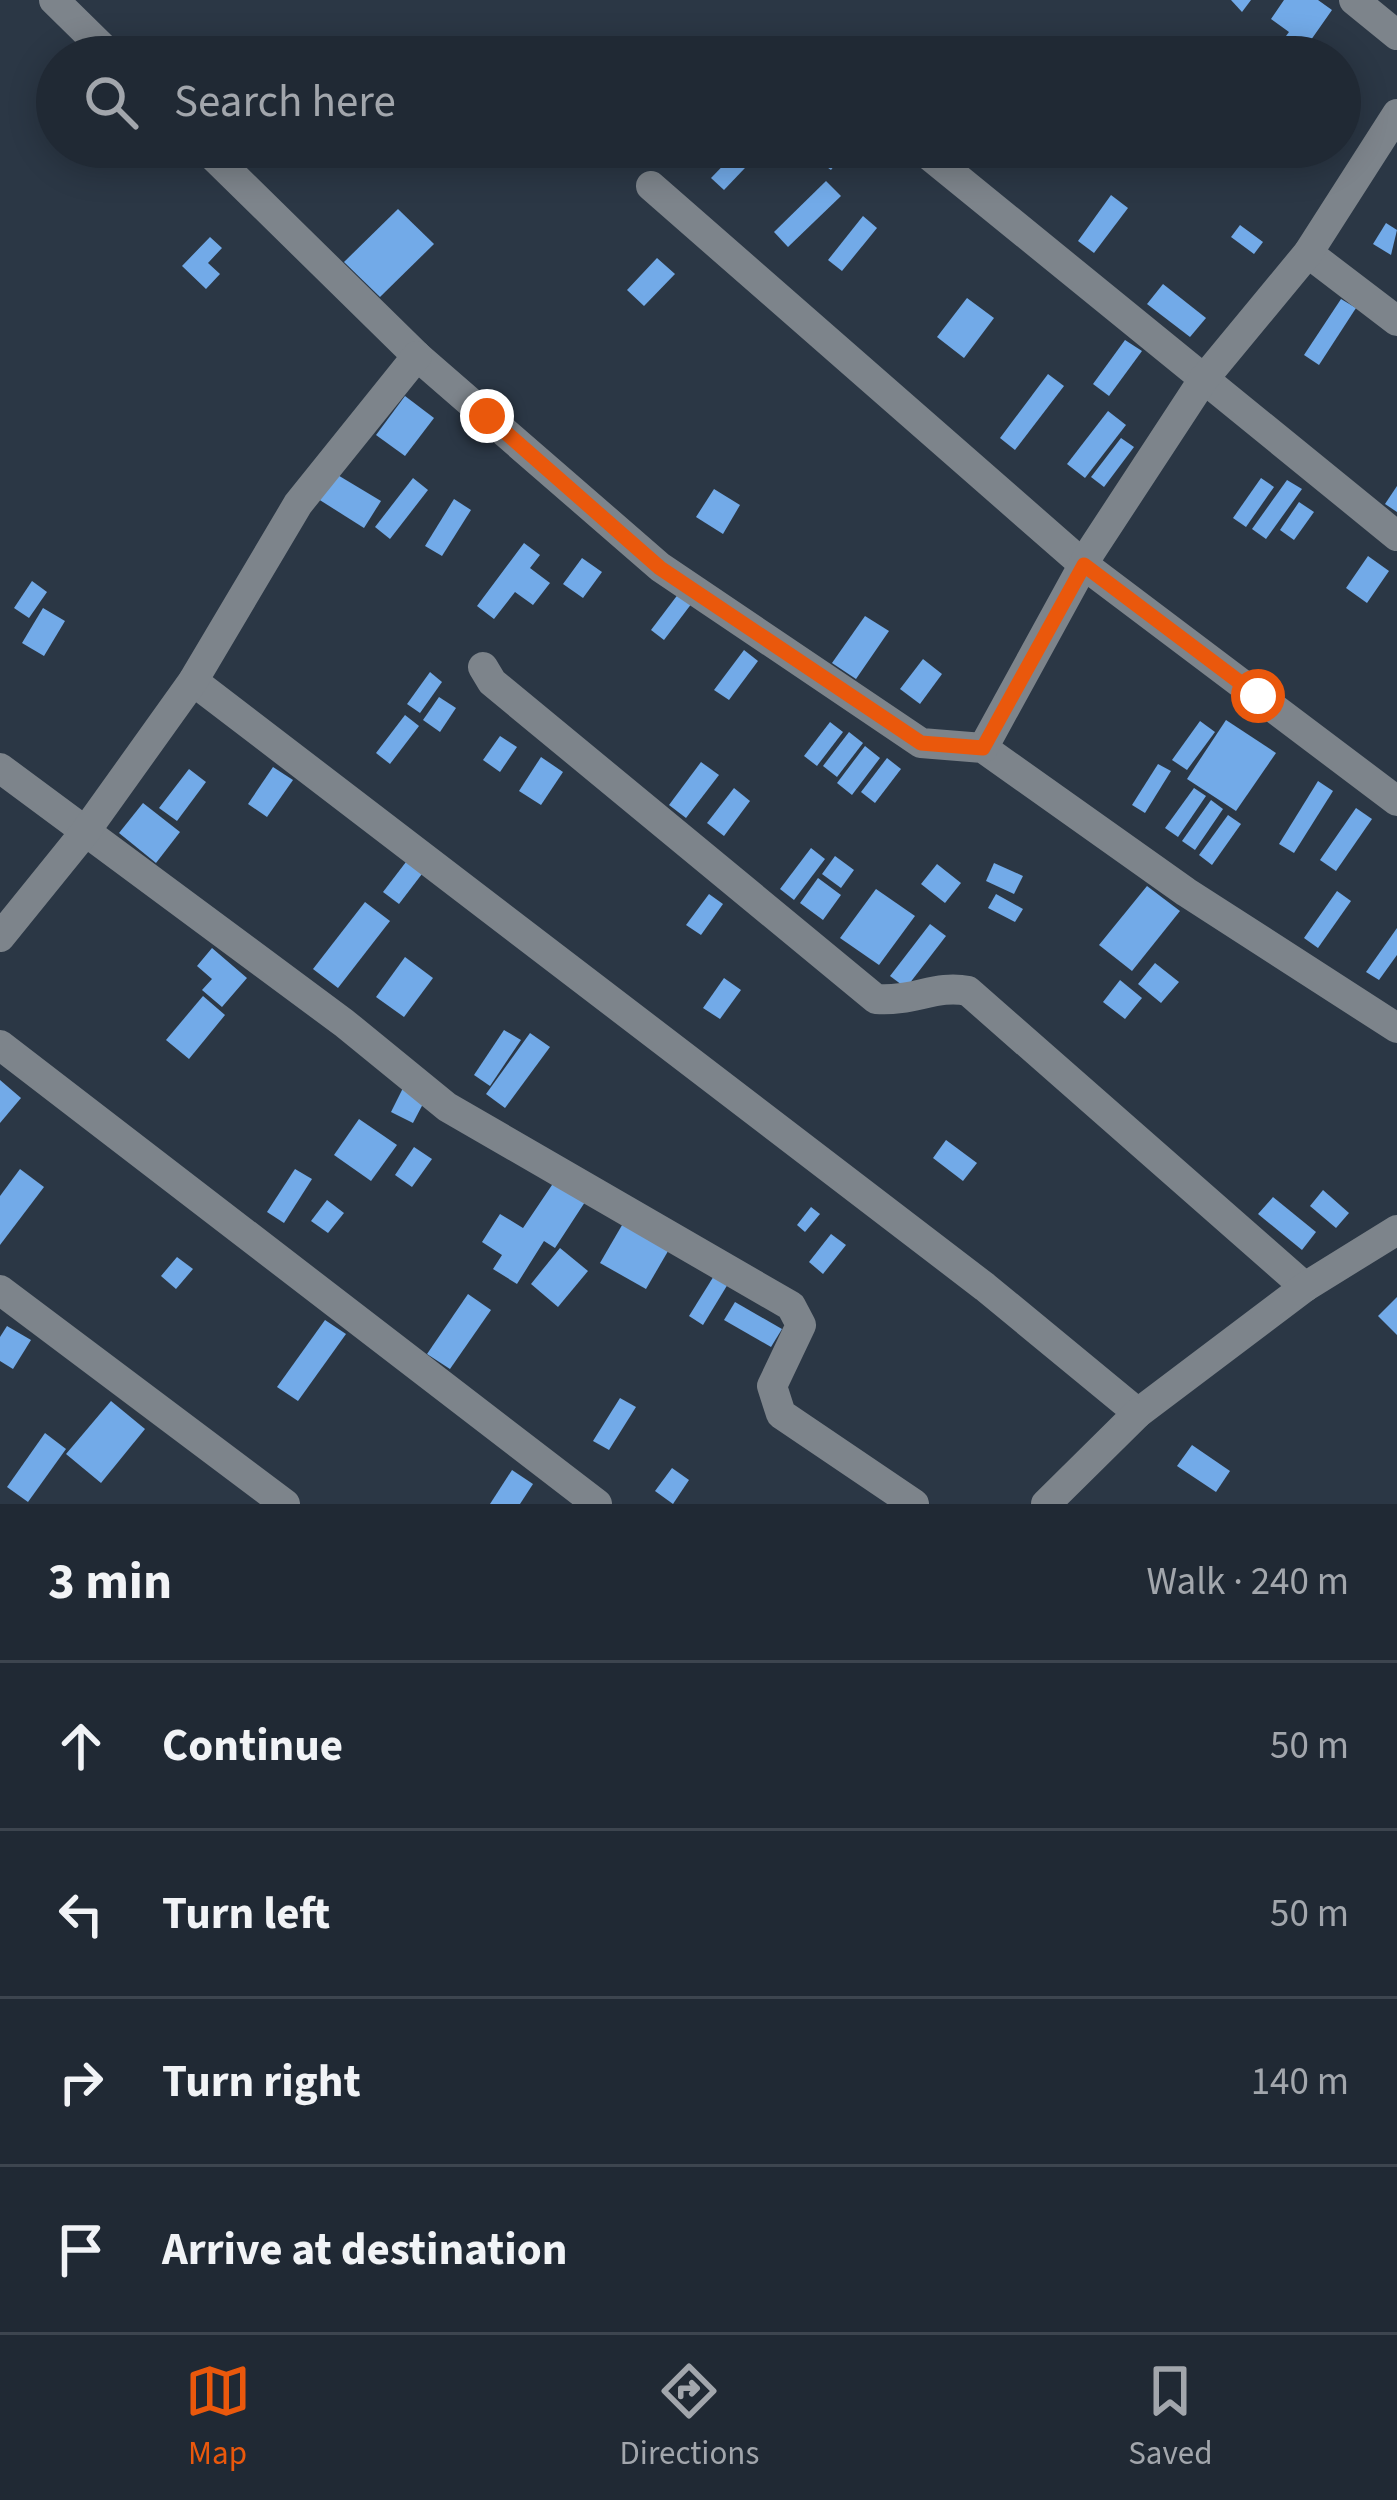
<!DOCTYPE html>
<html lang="en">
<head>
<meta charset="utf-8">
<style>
	:root { --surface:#202934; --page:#28313c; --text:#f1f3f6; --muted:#a2a6ac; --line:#3d454f; --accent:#ea580c }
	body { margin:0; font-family:"Source Sans 3",sans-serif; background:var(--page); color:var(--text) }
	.stop { position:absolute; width:36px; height:36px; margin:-27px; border:9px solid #ea580c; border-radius:50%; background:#fff }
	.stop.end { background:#ea580c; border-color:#fff; box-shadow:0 3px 12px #0008 }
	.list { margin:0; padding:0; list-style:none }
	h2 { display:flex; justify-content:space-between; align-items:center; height:156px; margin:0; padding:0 48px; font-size:51px }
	h2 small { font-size:39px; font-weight:400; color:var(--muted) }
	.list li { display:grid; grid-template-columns:78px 1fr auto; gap:36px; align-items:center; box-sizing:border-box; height:168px; padding:0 48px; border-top:3px solid var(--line) }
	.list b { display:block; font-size:45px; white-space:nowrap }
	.list em { font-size:39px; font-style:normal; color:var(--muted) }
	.icon { flex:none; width:66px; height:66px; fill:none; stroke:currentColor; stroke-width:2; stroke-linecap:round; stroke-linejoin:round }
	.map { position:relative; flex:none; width:1397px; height:1504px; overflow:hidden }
	.search { position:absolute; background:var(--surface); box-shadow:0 6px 30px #0003; left:36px; right:36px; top:36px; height:132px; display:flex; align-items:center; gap:30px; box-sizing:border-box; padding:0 42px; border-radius:66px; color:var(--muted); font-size:45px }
	.sheet { height:828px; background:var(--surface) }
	nav { display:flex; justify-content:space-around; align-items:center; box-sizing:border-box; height:168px; border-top:3px solid var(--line); background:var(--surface); font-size:33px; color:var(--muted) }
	nav a { display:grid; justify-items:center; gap:6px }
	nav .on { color:var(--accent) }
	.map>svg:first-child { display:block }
	.building { fill:#72aae8 }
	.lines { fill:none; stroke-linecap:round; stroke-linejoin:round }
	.minor { stroke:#7d848b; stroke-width:30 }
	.route { stroke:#ea580c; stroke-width:15 }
</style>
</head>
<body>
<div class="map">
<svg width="1397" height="1504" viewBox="0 0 1397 1504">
	<rect width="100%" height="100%" fill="#2b3745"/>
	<g class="building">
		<polygon points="1231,0 1251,0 1242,12"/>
		<polygon points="1284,0 1318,0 1332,10 1299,57 1274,52 1289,32 1271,19"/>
		<polygon points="741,147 765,147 724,190 711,178"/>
		<polygon points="822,147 848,147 831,170 814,158"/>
		<polygon points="826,181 841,196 788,247 774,232"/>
		<polygon points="1111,195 1128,208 1094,253 1078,241"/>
		<polygon points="398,209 434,244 380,297 344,262"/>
		<polygon points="863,216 877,228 842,271 828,260"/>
		<polygon points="1386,223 1397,230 1391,255 1373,244"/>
		<polygon points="1240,225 1263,242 1254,254 1231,237"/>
		<polygon points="210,237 222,248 208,263 220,274 206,289 182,266"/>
		<polygon points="657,258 675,274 644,306 627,290"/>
		<polygon points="1163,284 1206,318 1190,337 1147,304"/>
		<polygon points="967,298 994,318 964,358 937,337"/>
		<polygon points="1341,299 1356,308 1319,365 1304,355"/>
		<polygon points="1125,340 1142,351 1109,396 1093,384"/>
		<polygon points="1048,374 1064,386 1015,450 1000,438"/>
		<polygon points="405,396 434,418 405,456 376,435"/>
		<polygon points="1108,411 1126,425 1085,478 1067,464"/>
		<polygon points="1121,438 1134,447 1104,487 1091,477"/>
		<polygon points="331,471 381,501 364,528 315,497"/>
		<polygon points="413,478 428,490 390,539 375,527"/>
		<polygon points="1261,478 1274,487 1246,527 1233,518"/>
		<polygon points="1287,480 1302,489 1266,539 1252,529"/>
		<polygon points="1397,486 1397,512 1385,504"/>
		<polygon points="714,489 740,505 723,534 696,517"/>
		<polygon points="454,499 471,510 442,556 425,546"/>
		<polygon points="1299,502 1314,512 1294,540 1280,530"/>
		<polygon points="524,543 540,555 530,568 550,583 533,605 515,592 494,619 477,606"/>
		<polygon points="1368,556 1389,571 1367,603 1346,588"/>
		<polygon points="582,558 602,572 583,598 563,584"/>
		<polygon points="32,581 47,592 29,618 14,608"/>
		<polygon points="679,593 692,603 664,640 651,630"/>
		<polygon points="43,608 65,621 44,656 22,643"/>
		<polygon points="865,616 889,631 856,679 832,663"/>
		<polygon points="744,650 758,661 729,700 714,690"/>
		<polygon points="923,659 942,674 920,704 900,689"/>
		<polygon points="430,672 442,682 420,713 407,704"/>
		<polygon points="439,697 456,708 440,732 423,720"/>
		<polygon points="405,715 419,726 390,764 376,753"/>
		<polygon points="1226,720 1276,753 1236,811 1187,779"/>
		<polygon points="1200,721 1215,732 1187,770 1172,760"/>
		<polygon points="830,722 843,732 817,766 804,756"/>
		<polygon points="849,732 863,743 837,777 823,766"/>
		<polygon points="500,736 517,747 500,772 483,760"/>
		<polygon points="865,746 880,758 852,795 837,783"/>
		<polygon points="541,757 563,772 541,805 519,791"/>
		<polygon points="887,758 901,769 875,803 861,792"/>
		<polygon points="701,762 719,775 686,818 669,805"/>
		<polygon points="1158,764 1171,771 1145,813 1132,805"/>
		<polygon points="273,767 293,780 267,817 248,804"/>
		<polygon points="189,769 206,782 177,821 159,808"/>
		<polygon points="1318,781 1333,791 1294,853 1279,844"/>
		<polygon points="734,788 750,801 724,836 707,823"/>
		<polygon points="1194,788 1206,796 1178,837 1165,828"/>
		<polygon points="1211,800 1223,809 1195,850 1182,841"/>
		<polygon points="143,803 180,832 156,863 119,833"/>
		<polygon points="1356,808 1372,819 1336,871 1320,860"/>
		<polygon points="1228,815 1241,824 1212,865 1199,855"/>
		<polygon points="811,848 825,859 794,900 780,889"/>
		<polygon points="835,856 854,870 841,888 822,874"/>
		<polygon points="409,858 425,870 399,904 383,892"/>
		<polygon points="994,863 1023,876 1014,894 986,881"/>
		<polygon points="937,864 961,883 945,903 921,884"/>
		<polygon points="818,878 841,895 823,920 800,903"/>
		<polygon points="1147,886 1180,911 1132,971 1099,945"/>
		<polygon points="876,889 915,916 879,965 840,938"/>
		<polygon points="1337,891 1351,901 1318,948 1304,938"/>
		<polygon points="709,894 723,904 701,935 686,925"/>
		<polygon points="996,894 1023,909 1015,922 988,908"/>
		<polygon points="365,902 390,921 338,988 313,969"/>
		<polygon points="930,924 946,936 906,988 890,976"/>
		<polygon points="1397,928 1397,955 1379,980 1366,972"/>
		<polygon points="212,948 247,978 222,1007 202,990 212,979 197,966"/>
		<polygon points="405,957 433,978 404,1017 376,997"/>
		<polygon points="1155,963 1179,982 1161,1003 1138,984"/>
		<polygon points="724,978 741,990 720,1019 703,1008"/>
		<polygon points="1120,980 1142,998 1125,1019 1103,1002"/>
		<polygon points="203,996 225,1015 189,1059 166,1040"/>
		<polygon points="504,1030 521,1040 490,1086 474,1075"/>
		<polygon points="530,1033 550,1047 505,1108 486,1094"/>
		<polygon points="0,1080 21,1098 0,1123"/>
		<polygon points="403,1088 425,1100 413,1123 391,1112"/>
		<polygon points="359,1119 397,1145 371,1181 334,1155"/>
		<polygon points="946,1140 977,1163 963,1181 933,1158"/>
		<polygon points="414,1147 432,1159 412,1187 395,1175"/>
		<polygon points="20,1169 44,1187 0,1245 0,1196"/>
		<polygon points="295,1169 312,1179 284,1223 267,1212"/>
		<polygon points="554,1182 585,1202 555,1248 544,1241 517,1284 493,1269 502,1255 482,1242 500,1214 523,1228"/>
		<polygon points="1323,1190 1349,1213 1336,1228 1310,1206"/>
		<polygon points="1273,1197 1316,1232 1302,1250 1258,1214"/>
		<polygon points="327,1200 344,1213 328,1233 311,1221"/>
		<polygon points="811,1207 820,1214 805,1232 797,1225"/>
		<polygon points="625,1220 671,1246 646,1289 600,1263"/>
		<polygon points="831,1234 846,1245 823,1274 809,1262"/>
		<polygon points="560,1248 588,1271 558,1307 531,1284"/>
		<polygon points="177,1257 193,1269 176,1289 161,1276"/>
		<polygon points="717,1271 731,1279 703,1325 689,1316"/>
		<polygon points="468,1294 491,1310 450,1369 427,1354"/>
		<polygon points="1397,1297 1397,1335 1378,1316"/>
		<polygon points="735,1302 782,1329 771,1347 724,1320"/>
		<polygon points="325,1320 346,1334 298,1401 277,1387"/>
		<polygon points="7,1326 31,1340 13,1369 0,1361 0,1337"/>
		<polygon points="620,1398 636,1407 609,1450 593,1441"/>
		<polygon points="111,1401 145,1429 101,1483 66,1454"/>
		<polygon points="45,1433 66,1449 28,1502 7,1487"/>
		<polygon points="1192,1445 1230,1471 1216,1492 1177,1466"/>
		<polygon points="672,1468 689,1480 673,1504 655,1491"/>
		<polygon points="512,1470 533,1484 520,1504 490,1504"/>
	</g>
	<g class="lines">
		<g class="minor">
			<polyline points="54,0 112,57"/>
			<polyline points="1354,0 1397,35"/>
			<polyline points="204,147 417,356 660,567 921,743 983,748 1186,892 1397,1028"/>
			<polyline points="919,147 1397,536"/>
			<polyline points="651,186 1084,565 1397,801"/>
			<polyline points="1308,253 1397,321"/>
			<path d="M 483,667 L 492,682 L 876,999 C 913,1002 937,984 968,991 L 1305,1287"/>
			<polyline points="193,681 985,1287 1138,1413"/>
			<polyline points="983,748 1091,551 1203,380 1308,253 1397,114"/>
			<polyline points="0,768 344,1023 447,1107 791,1306 801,1325 772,1386 781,1414 914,1504"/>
			<polyline points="0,937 85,832 193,681 298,504 417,356"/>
			<polyline points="0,1045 597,1504"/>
			<polyline points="0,1290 285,1504"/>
			<polyline points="1046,1504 1138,1413 1305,1287 1397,1230"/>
		</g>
	</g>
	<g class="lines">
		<polyline class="route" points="487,416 660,568 921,743 983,748 1084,565 1258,696"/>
	</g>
</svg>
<div class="stop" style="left:1258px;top:696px"></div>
<div class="stop end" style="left:487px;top:416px"></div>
<div class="search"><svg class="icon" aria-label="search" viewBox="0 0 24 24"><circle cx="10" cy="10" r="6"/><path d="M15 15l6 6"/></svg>Search here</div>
</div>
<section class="sheet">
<h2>3 min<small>Walk · 240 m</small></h2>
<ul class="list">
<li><svg class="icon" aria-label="ahead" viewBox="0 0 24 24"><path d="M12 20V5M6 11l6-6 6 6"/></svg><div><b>Continue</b></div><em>50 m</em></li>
<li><svg class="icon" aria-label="left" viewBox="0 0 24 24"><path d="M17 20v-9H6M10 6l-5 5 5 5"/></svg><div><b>Turn left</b></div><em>50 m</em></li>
<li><svg class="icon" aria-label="right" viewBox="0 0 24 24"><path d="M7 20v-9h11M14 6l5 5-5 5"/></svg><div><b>Turn right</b></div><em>140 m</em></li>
<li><svg class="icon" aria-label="arrive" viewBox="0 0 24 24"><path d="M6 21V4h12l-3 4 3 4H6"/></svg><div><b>Arrive at destination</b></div></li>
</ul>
</section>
<nav>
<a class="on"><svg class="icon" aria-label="map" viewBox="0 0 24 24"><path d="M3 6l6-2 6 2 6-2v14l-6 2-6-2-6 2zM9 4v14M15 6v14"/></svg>Map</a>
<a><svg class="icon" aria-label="directions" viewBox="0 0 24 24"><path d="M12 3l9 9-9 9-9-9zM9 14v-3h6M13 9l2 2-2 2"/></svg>Directions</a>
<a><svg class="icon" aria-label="saved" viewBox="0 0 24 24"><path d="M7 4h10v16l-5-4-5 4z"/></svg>Saved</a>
</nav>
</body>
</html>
